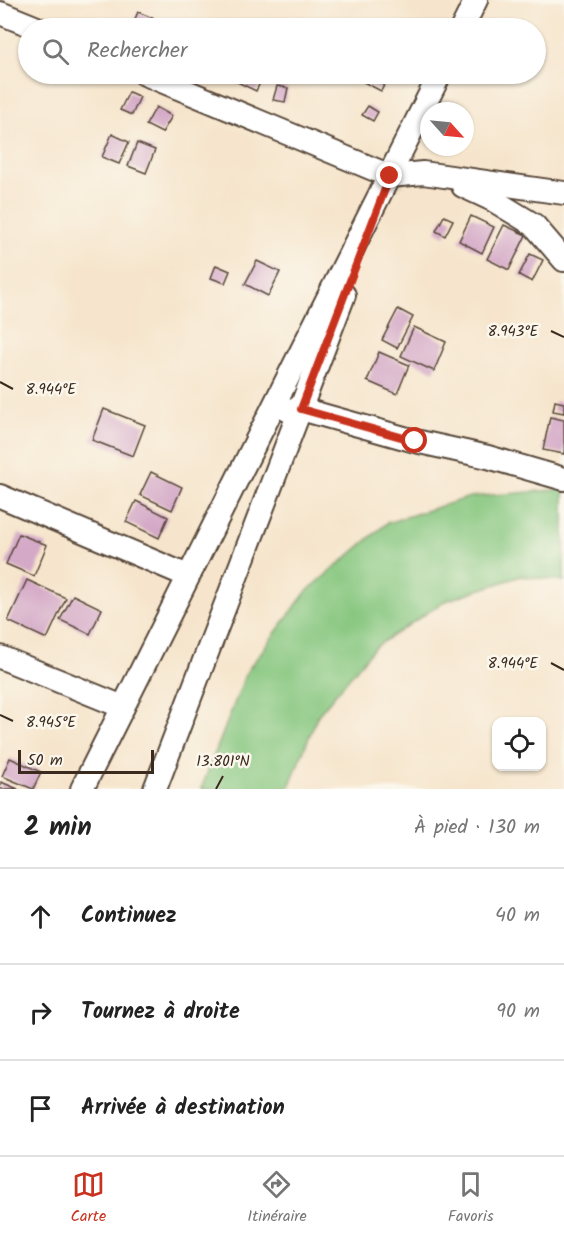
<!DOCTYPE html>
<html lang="fr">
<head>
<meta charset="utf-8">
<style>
	:root { --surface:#fff; --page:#f6f6f6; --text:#222; --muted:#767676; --line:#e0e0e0; --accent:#c8321e }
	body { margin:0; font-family:Kalam,sans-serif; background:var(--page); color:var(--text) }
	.controls { position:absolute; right:18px; bottom:18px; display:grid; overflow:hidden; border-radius:12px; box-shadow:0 2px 4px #0004 }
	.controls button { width:54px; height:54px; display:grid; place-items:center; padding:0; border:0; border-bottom:2px solid var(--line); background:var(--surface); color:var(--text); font:30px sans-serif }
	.compass { position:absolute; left:420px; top:102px; width:54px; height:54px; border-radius:50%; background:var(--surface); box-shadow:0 2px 4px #0004; rotate:117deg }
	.scale { position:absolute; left:18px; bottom:15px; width:136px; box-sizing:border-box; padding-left:6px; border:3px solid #3b2a1e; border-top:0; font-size:16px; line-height:21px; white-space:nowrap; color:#3b2a1e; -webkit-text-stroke:4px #fbf7ec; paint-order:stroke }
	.stop { position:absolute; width:18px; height:18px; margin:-14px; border:4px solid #c8321e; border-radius:50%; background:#fff }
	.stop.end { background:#c8321e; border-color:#fff; box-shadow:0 2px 6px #0008 }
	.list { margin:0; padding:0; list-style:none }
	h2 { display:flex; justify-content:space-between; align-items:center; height:78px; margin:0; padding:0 24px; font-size:26px }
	h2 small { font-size:20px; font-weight:400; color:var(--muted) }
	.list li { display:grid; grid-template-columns:39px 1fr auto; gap:18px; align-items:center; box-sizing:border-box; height:96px; padding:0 24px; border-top:2px solid var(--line) }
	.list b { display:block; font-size:22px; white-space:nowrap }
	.list em { font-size:20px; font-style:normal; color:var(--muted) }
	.icon { flex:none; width:33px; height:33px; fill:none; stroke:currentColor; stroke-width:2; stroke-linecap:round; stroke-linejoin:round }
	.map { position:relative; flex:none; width:564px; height:789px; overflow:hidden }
	.search { position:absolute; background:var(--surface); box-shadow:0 2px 4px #0004; left:18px; right:18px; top:18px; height:66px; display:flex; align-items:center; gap:15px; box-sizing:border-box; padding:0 21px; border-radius:33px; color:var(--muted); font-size:22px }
	.sheet { height:366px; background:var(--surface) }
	nav { display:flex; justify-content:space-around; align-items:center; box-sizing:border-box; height:84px; border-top:2px solid var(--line); background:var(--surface); font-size:16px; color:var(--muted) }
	nav a { display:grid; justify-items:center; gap:3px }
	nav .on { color:var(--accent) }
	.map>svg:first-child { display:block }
	.green { fill:#85c67e; stroke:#60784e; stroke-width:1.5 }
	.building { fill:#d4a9c7 }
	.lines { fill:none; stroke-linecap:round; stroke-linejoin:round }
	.minor-casing { stroke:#574638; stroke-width:26 }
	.minor { stroke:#fff; stroke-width:22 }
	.route { stroke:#c8321e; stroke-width:8 }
	.ticks { fill:none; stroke:#3b2a1e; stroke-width:2 }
	.ticks-label { font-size:15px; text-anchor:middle; fill:#3b2a1e; stroke:#fbf7ec; stroke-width:5; stroke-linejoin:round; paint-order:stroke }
</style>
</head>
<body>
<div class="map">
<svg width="564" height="789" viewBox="0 0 564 789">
	<rect width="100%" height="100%" fill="#fbf7ec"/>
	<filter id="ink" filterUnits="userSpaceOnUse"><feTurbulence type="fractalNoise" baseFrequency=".0167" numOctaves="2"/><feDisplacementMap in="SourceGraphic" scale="12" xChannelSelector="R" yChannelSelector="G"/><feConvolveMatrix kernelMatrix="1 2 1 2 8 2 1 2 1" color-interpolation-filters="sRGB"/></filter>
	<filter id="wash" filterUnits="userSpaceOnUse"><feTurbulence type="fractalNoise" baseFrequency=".008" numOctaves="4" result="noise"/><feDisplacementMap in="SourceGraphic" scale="24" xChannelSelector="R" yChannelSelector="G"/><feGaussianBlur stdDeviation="1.35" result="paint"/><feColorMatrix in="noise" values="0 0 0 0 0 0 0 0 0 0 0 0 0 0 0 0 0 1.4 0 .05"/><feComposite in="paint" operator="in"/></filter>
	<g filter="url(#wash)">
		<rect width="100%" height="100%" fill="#f6e5cc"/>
		<polygon class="green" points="564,489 564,581 521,576 445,601 375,647 318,715 288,789 201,789 247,671 306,592 387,523 470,497"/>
		<g id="blocks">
			<g class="building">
				<polygon points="138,12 165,23 163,28 131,28"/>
				<polygon points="234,74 255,74 263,77 256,91 231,79"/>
				<polygon points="348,74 390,74 381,91"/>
				<polygon points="277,86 288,88 285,102 273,100"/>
				<polygon points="129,92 140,97 132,115 120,110"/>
				<polygon points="368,106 378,112 373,121 362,115"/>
				<polygon points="156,107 172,116 162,133 146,125"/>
				<polygon points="112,134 129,142 119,164 102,157"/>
				<polygon points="137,143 155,150 146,173 128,166"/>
				<polygon points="444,216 453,220 445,236 436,231"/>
				<polygon points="471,216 494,227 482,253 459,241"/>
				<polygon points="504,225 526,235 509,270 487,259"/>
				<polygon points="530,254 543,260 532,282 519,275"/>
				<polygon points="257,261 280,272 268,296 245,284"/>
				<polygon points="216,265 230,271 225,283 211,278"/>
				<polygon points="398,309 413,317 397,348 382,340"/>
				<polygon points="414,327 446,342 434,371 401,356"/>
				<polygon points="379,352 409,365 397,394 367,381"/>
				<polygon points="555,401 564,403 564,413 553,411"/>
				<polygon points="104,409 145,425 133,456 92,440"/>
				<polygon points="550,417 564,420 564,454 543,450"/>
				<polygon points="151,472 182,487 172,510 140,495"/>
				<polygon points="136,501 168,517 159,538 126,522"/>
				<polygon points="19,534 47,545 34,576 6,564"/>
				<polygon points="27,580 66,598 47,639 8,621"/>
				<polygon points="73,595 102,609 90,634 60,620"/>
				<polygon points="10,758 41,772 33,789 2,776"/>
				<polygon points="1,782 18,789 0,789"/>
			</g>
		</g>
	</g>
	<g filter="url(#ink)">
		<use href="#blocks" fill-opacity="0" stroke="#574638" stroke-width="1.5"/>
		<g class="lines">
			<defs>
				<g id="minor">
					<polyline points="0,13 37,28"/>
					<polyline points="462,28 476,0"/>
					<polyline points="145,74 390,176 423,173 564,193"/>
					<polyline points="463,186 493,200 534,225 564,260"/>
					<polyline points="287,410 301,409 415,441 488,457 564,479"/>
					<polyline points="0,496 188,576"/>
					<polyline points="0,657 123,707"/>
					<polyline points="82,789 440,74"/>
					<polyline points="155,789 344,295"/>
				</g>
			</defs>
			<use href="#minor" class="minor-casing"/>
			<use href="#minor" class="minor"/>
		</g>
	</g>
	<g class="lines" filter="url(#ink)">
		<polyline class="route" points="390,176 301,409 415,441"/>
	</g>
	<path class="ticks" d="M 551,331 L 564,337M 0,382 L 13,389M 551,663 L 564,670M 0,715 L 13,721M 216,789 L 223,776"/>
	<g class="ticks-label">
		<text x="513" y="336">8.943°E</text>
		<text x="51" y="394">8.944°E</text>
		<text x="513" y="668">8.944°E</text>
		<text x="51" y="727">8.945°E</text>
		<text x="223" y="766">13.801°N</text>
	</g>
</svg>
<div class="controls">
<button><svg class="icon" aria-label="locate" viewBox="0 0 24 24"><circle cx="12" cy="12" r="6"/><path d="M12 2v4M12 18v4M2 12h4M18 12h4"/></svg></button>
</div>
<svg class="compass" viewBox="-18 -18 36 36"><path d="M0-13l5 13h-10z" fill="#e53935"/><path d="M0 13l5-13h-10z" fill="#767676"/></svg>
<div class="scale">50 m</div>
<div class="stop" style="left:415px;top:441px"></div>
<div class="stop end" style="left:390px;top:176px"></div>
<div class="search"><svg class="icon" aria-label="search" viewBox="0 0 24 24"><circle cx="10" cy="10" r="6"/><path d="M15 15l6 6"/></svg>Rechercher</div>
</div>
<section class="sheet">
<h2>2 min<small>À pied · 130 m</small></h2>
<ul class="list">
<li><svg class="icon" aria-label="ahead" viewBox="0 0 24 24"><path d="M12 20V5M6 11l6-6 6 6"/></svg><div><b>Continuez</b></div><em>40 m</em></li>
<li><svg class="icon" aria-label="right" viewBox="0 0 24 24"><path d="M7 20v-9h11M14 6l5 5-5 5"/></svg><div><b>Tournez à droite</b></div><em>90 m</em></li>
<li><svg class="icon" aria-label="arrive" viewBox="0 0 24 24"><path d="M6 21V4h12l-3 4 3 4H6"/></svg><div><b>Arrivée à destination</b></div></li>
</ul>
</section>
<nav>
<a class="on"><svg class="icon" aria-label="map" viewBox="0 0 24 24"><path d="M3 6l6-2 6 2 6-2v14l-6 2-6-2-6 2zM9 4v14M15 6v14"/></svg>Carte</a>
<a><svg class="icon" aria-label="directions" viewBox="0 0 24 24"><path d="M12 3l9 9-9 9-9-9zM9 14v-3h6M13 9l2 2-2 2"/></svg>Itinéraire</a>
<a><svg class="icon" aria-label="saved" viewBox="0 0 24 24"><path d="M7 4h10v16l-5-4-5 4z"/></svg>Favoris</a>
</nav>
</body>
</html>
